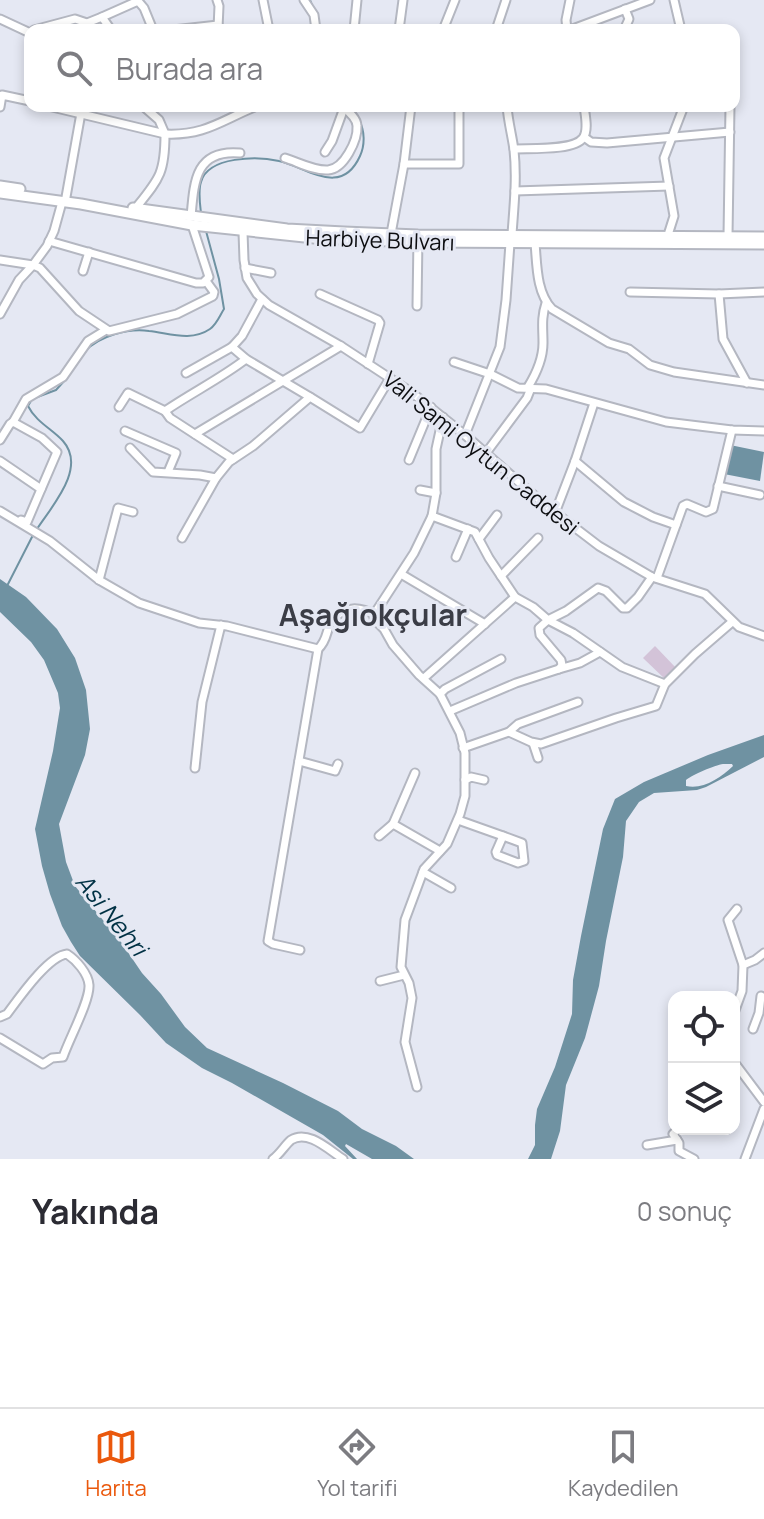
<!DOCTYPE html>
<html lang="tr">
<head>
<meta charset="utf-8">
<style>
	:root { --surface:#fff; --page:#f2f2f3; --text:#2b2b33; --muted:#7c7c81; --line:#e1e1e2; --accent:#ea580c }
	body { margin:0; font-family:Manrope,sans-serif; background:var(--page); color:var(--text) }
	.controls { position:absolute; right:24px; bottom:24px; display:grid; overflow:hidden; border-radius:16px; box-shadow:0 4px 12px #0003 }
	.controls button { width:72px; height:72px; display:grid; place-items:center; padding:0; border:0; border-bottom:2px solid var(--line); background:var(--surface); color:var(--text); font:40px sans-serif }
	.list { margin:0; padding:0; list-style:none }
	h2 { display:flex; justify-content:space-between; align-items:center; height:104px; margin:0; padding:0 32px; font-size:34px }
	h2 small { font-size:26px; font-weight:400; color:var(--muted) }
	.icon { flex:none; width:44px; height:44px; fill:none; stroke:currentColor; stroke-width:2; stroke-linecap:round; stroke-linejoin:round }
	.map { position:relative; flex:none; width:764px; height:1159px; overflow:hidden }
	.search { position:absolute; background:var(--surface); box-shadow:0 4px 12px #0003; left:24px; right:24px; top:24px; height:88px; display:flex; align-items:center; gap:20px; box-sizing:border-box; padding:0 28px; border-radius:16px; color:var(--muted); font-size:30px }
	.sheet { height:248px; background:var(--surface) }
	nav { display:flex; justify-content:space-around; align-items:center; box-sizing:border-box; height:112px; border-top:2px solid var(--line); background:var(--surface); font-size:22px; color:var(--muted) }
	nav a { display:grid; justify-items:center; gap:4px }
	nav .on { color:var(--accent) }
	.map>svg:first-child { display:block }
	.green { fill:#d3c3d8 }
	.water { fill:#6f92a2; fill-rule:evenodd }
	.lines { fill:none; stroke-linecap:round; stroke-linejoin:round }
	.stream { stroke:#6f92a2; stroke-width:2 }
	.minor-casing { stroke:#b4b7c1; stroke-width:11 }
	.major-casing { stroke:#b4b7c1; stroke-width:13 }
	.minor { stroke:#fff; stroke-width:7 }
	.major { stroke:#fff; stroke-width:9 }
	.labels { text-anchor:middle; stroke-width:6; stroke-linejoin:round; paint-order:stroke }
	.street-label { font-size:22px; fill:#0c0d10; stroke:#e5e8f3 }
	.water-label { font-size:24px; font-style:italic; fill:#003144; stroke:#e5e8f3 }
	.district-label { font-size:30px; font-weight:bold; fill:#3b3d46; stroke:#e5e8f3 }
</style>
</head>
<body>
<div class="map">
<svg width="764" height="1159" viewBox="0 0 764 1159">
	<rect width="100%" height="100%" fill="#e5e8f3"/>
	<polygon class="green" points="655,646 677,669 666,680 643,658"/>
	<g class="water">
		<polygon points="730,445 764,452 760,481 724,474"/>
		<polygon points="0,579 26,597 57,629 75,658 86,690 90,729 85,755 59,824 66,862 75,886 121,942 142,973 161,994 185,1027 207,1048 283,1083 338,1111 362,1129 396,1146 414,1159 372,1159 346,1144 345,1146 357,1159 353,1159 323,1135 232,1083 202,1068 166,1043 140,1015 80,956 71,942 62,926 50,894 42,866 35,829 53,751 60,708 58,693 44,660 31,642 0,612"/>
		<path d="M 764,735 L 764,757 L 706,787 L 697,790 L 654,793 L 639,802 L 626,821 L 623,857 L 606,941 L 599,986 L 585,1038 L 566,1085 L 560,1131 L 551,1159 L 528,1159 L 535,1145 L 535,1125 L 537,1109 L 555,1067 L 572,1014 L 573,980 L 581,936 L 603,829 L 615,799 L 644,782 L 708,755 ZM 723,764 L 732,764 L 733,766 C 720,778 703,790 686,786 L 686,780 C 692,775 715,765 723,764 Z"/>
	</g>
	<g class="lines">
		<g class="stream">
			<polyline points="310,0 314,10"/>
			<polyline points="318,20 320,30"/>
			<path d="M 201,213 C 200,205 198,191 201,182 C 208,156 258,156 279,161 C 307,167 341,198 360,156 C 365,145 365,131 359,120"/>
			<path d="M 85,351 C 100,336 127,328 149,331 C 169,333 191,342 210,329 C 217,324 220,315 224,309 L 219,279 L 206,231"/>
			<path d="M 37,529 C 52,506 87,468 63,441 C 52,429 36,422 28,406 L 32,399 L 56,390 L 65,380"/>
			<polyline points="7,586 33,535"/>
		</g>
		<defs>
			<g id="minor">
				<polyline points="217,0 219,6 218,28"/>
				<polyline points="263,0 269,30"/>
				<polyline points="304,0 314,15 316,30"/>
				<polyline points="674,0 681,30"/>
				<polyline points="102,17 138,1 144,8 153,30"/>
				<polyline points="0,19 28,32 30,35"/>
				<polyline points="34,30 75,19 87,23 102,17 111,30"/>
				<polyline points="173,30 218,25"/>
				<polyline points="354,30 357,0"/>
				<polyline points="399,30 403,0"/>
				<polyline points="443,30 455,0"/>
				<polyline points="496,30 506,0"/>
				<polyline points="567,30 566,20 570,0"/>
				<polyline points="570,30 650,0"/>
				<polyline points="624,30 629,19 625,9"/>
				<polyline points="48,106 165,134"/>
				<polyline points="143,106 159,120 165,134"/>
				<path d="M 507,106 C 508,121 512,135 514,150 C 517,178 514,206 512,234"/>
				<polyline points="0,107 2,95 30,101"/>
				<polyline points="584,137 591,142 607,143 730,132"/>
				<path d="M 514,149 C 529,148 574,151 583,138 C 589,130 585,115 584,106"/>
				<polyline points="325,152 332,141 344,108"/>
				<path d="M 285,158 C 298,162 314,171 328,170 C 344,169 358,140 357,126 C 357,118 348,111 342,106"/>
				<polyline points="404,164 459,164 459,106"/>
				<polyline points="515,191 669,186"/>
				<polyline points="66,197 81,113"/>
				<path d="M 135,209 C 159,179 165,174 165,134 C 205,136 222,120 257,106"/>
				<path d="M 191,217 C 194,182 195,149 240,153"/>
				<polyline points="243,232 244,260 247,278 257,294 269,305 341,346 411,392 465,435 544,504 599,546 652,577 705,594 739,627 764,636"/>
				<polyline points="668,235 674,216 664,158 684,106"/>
				<polyline points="728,236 730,106"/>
				<polyline points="390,239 404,164 411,106"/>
				<polyline points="49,241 196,283 203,283 209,277 192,225"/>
				<path d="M 535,243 C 537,264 536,292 552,309 L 609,343 L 629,349 L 650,365 L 674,372 L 764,385"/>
				<polyline points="0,260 33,265 40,268 79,311 109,331 177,314 213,296 214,292 206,281"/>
				<polyline points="245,268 271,273"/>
				<polyline points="83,271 89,252"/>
				<polyline points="630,292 719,294 764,292"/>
				<polyline points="320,294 378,320 380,323 368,364"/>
				<polyline points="719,294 723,339 747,383"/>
				<polyline points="262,299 242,336 232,347 246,359 310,397"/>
				<polyline points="417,306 418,237"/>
				<polyline points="0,314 19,280 33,265 47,246 54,231 62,202"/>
				<polyline points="454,362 490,374 518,388 546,389 666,422 732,430 764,431"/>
				<polyline points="186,373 232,347"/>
				<path d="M 528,387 C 536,374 543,359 543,343 C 543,328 541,318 546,303"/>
				<polyline points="119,407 128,393 165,411"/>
				<polyline points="13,422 26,399 63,377 88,341 106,330"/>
				<polyline points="125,431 176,453 168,472"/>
				<polyline points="195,434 341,346"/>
				<polyline points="465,435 500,347 506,300 510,243"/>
				<polyline points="0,440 10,424 13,422 42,438 57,452 27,522 21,520"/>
				<polyline points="130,448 153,472 200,475 216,478 229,462 253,446 310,397 360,428 390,378"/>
				<polyline points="486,453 527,398 531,388"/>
				<path d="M 233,459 L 170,418 L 165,411 C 191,393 220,379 246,359"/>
				<polyline points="409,460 431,407"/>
				<polyline points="0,461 41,489"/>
				<polyline points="575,461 624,502 653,517 676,525"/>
				<polyline points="718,486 760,495"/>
				<polyline points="420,490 436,493"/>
				<path d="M 0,511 L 50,541 L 99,580 L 139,603 L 199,623 L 227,626 L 318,649 C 329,639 325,629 333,620 C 344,605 361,607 375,615"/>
				<polyline points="555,513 575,461 594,403"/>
				<polyline points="432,516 475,532 489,558 515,597 533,607 548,620 566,611 598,588 606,591 623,608 627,608 638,597 652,577"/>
				<polyline points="182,538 216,478"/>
				<polyline points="479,539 497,515"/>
				<polyline points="456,557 468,529"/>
				<polyline points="401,574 485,624"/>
				<polyline points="501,576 538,538"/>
				<polyline points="657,578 683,506 687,504 706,512 713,509 732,430"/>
				<polyline points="99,580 118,508 133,512"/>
				<polyline points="559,669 580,663 600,652"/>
				<polyline points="424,678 515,597"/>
				<polyline points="440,694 445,689 501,659"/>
				<polyline points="450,711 516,683 559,669 562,665 561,660 540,635 539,628 548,620 573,633 622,667 665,684"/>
				<polyline points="509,732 518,724 578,702"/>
				<polyline points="533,743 538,758"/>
				<polyline points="463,748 509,732 531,742 541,744 616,718 656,706 665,684 695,654 732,622"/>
				<polyline points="299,761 335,771 338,764"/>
				<polyline points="195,768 202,702 221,625"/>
				<polyline points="465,780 471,777 484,780"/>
				<polyline points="458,820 503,836"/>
				<polyline points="393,824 415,773"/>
				<polyline points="379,836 393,824 440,851"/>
				<polygon points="503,836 522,843 524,861 518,863 497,855 496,852"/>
				<polyline points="423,872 451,888"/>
				<polyline points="300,950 273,944 268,941 318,649"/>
				<polyline points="743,965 755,960 764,953"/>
				<polyline points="380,981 404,975"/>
				<polyline points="734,1013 742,991 743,965 728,920 737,909"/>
				<path d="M 0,1017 L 7,1014 C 19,998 48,956 67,954 C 76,960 88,973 89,985 C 90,1001 69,1039 63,1057 L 52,1058 L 43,1064 L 0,1038"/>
				<polyline points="753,1029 759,1013 761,996"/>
				<polyline points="734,1062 764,1102"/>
				<polyline points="417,1087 405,1042 412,998 409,983 401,967 405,920 424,869 447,844 460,814 465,796 465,753 460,733 440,694 419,675 393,645 384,629 374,619 375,613 414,553 432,516 436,493 436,449 443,417"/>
				<polyline points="678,1129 673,1134 679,1143 679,1151 694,1159"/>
				<polyline points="647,1145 677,1140"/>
				<path d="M 273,1159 C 280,1154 285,1145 291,1140 C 308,1129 329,1150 343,1159"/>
				<polyline points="745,1159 764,1109"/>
			</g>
			<g id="major">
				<polyline points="0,186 20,189"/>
				<polyline points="0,193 81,204 192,225 314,238 417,242 764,244"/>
				<polyline points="133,208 287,229 344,232 418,235 764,237"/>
			</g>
		</defs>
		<use href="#minor" class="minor-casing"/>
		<use href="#major" class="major-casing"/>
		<use href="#minor" class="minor"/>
		<use href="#major" class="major"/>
	</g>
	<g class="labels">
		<g class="street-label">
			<text transform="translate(380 240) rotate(2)" y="8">Harbiye Bulvarı</text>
			<text transform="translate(481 453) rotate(39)" y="8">Vali Sami Oytun Caddesi</text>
		</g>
		<g class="water-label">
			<text transform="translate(111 915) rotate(51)" y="8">Asi Nehri</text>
		</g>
		<g class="district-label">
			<text x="373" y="626">Aşağıokçular</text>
		</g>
	</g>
</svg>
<div class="controls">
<button><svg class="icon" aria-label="locate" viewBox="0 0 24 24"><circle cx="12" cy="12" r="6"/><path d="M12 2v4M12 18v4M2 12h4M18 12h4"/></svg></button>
<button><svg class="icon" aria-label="layers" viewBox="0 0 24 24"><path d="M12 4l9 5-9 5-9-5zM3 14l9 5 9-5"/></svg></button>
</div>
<div class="search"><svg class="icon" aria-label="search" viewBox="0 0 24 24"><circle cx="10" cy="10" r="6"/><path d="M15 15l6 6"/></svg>Burada ara</div>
</div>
<section class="sheet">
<h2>Yakında<small>0 sonuç</small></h2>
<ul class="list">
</ul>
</section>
<nav>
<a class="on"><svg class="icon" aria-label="map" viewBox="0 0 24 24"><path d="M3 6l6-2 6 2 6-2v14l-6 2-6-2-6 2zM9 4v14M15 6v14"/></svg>Harita</a>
<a><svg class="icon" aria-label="directions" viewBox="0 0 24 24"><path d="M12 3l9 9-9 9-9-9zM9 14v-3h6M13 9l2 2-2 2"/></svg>Yol tarifi</a>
<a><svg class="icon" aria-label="saved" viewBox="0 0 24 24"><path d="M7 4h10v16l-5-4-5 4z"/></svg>Kaydedilen</a>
</nav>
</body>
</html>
